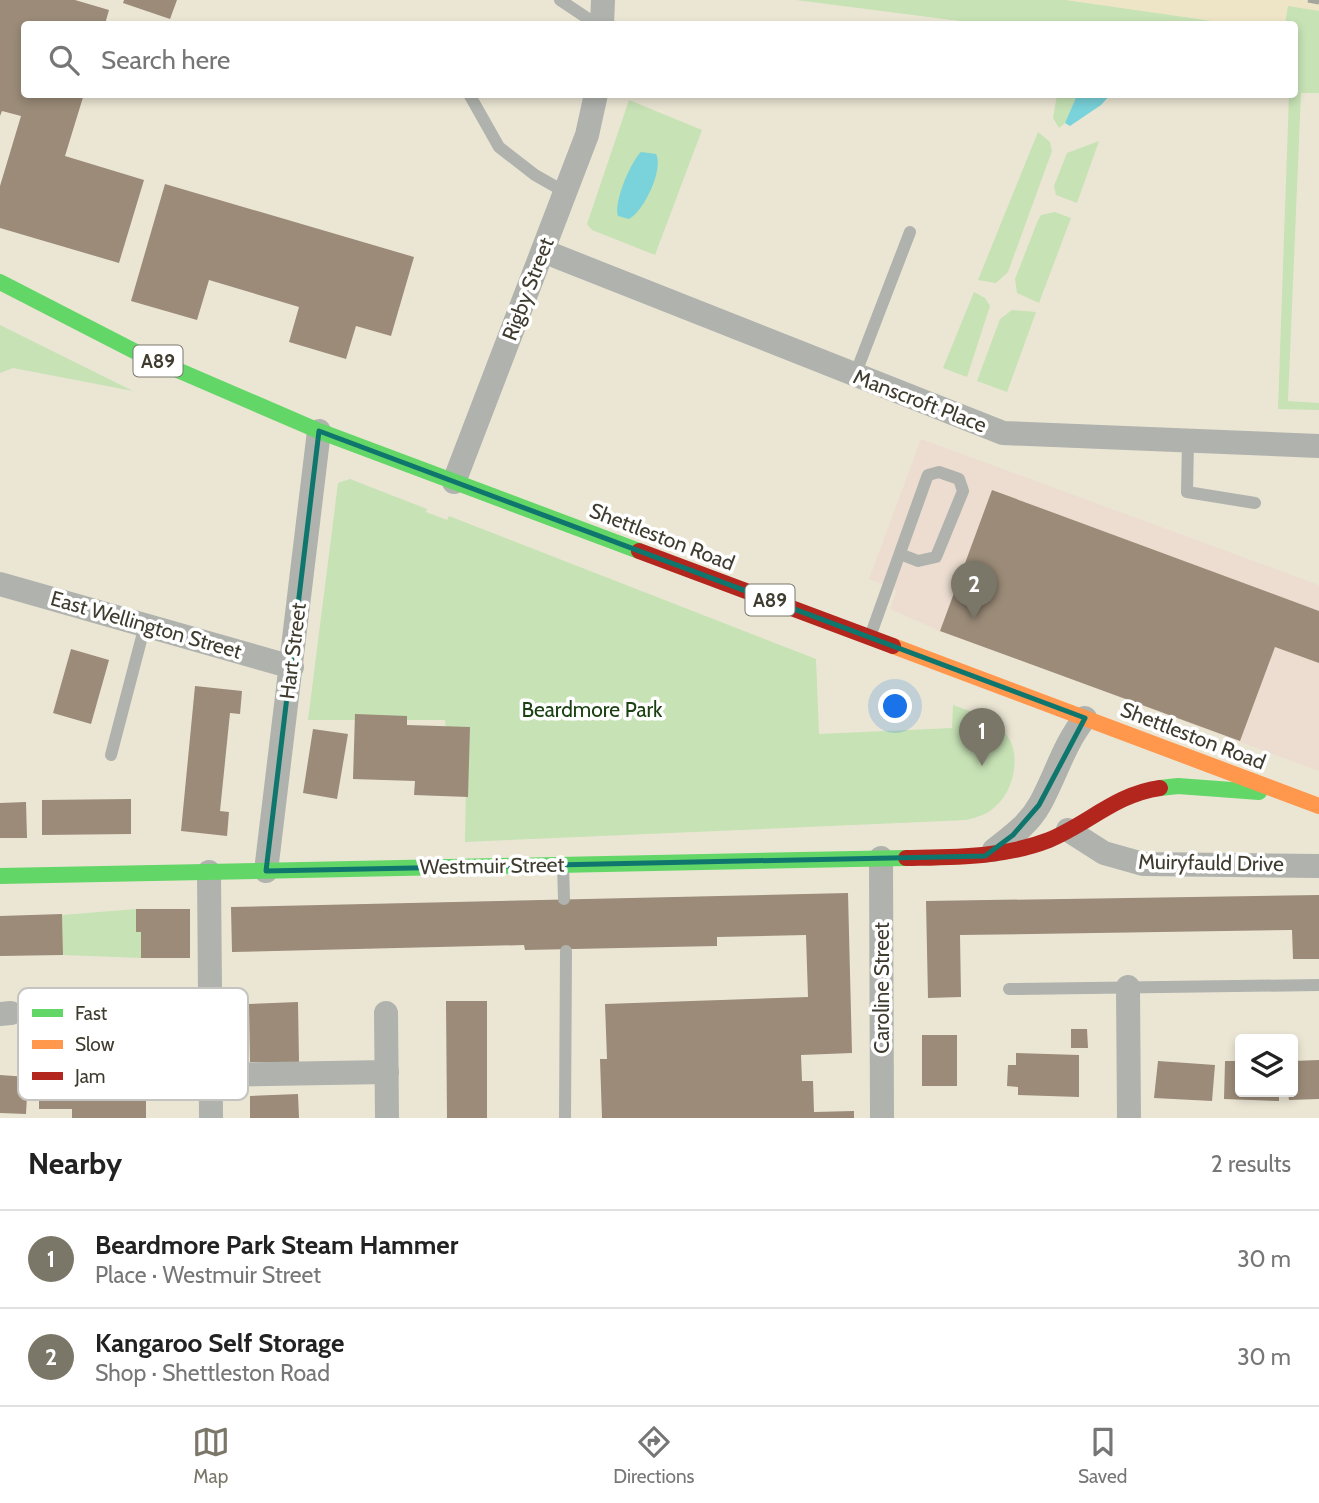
<!DOCTYPE html>
<html lang="en">
<head>
<meta charset="utf-8">
<style>
	:root { --surface:#fff; --page:#f6f6f6; --text:#222; --muted:#767676; --line:#e0e0e0; --accent:#7b7768 }
	body { margin:0; font-family:Cabin,sans-serif; background:var(--page); color:var(--text) }
	.controls { position:absolute; right:21px; bottom:21px; display:grid; overflow:hidden; border-radius:7px; box-shadow:0 4px 10px #0003 }
	.controls button { width:63px; height:63px; display:grid; place-items:center; padding:0; border:0; border-bottom:2px solid var(--line); background:var(--surface); color:var(--text); font:35px sans-serif }
	.you { position:absolute; left:896px; top:707px; width:24px; height:24px; margin:-18px; border:5px solid #fff; border-radius:50%; background:#1a73e8; box-shadow:0 0 0 10px #1a73e833 }
	.badge { display:grid; place-items:center; width:46px; height:46px; border-radius:50%; background:var(--accent); color:#fff; font-size:23px; font-weight:700 }
	.pin { position:absolute; translate:-50% -58px; filter:drop-shadow(0 2px 4px #0008) }
	.pin::after { content:''; position:absolute; top:37px; width:24px; height:21px; background:inherit; clip-path:polygon(0 0,100% 0,50% 100%) }
	.list { margin:0; padding:0; list-style:none }
	h2 { display:flex; justify-content:space-between; align-items:center; height:91px; margin:0; padding:0 28px; font-size:30px }
	h2 small { font-size:23px; font-weight:400; color:var(--muted) }
	.list li { display:grid; grid-template-columns:46px 1fr auto; gap:21px; align-items:center; box-sizing:border-box; height:98px; padding:0 28px; border-top:2px solid var(--line) }
	.list b { display:block; font-size:26px; white-space:nowrap }
	.list p { margin:0; font-size:23px; white-space:nowrap; color:var(--muted) }
	.list em { font-size:23px; font-style:normal; color:var(--muted) }
	.icon { flex:none; width:38px; height:38px; fill:none; stroke:currentColor; stroke-width:2; stroke-linecap:round; stroke-linejoin:round }
	.map { position:relative; flex:none; width:1319px; height:1118px; overflow:hidden }
	.search { position:absolute; background:var(--surface); box-shadow:0 4px 10px #0003; left:21px; right:21px; top:21px; height:77px; display:flex; align-items:center; gap:18px; box-sizing:border-box; padding:0 24px; border-radius:7px; color:var(--muted); font-size:26px }
	.sheet { height:287px; background:var(--surface) }
	nav { display:flex; justify-content:space-around; align-items:center; box-sizing:border-box; height:98px; border-top:2px solid var(--line); background:var(--surface); font-size:19px; color:var(--muted) }
	nav a { display:grid; justify-items:center; gap:4px }
	nav .on { color:var(--accent) }
	.map>svg:first-child { display:block }
	.industrial { fill:#ecddd0 }
	.built { fill:#eee5c7 }
	.green { fill:#c7e2b5 }
	.water { fill:#7ad3da }
	.building { fill:#9b8b78 }
	.lines { fill:none; stroke-linecap:round; stroke-linejoin:round }
	.lane { stroke:#b0b2ad; stroke-width:12 }
	.street { stroke:#b0b2ad; stroke-width:24 }
	.fast { stroke:#63d668; stroke-width:16 }
	.slow { stroke:#ff974d; stroke-width:16 }
	.jam { stroke:#b3261e; stroke-width:16 }
	.rail { stroke:#a4a59c; stroke-width:5; stroke-dasharray:14 7; stroke-linecap:butt }
	.marked { fill:none; stroke:#0f766e; stroke-width:5; stroke-linejoin:round }
	.labels { text-anchor:middle; stroke-width:7; stroke-linejoin:round; paint-order:stroke }
	.shield { fill:#fff; stroke:#79766d; stroke-width:2 }
	.shield-label { font-size:19px; font-weight:bold; fill:#3f3b2e }
	.street-label { font-size:21px; fill:#3f3b2e; stroke:#fff }
	.park-label { font-size:21px; fill:#1b4112; stroke:#fff }
	.key { fill:#fff; stroke:#c5c4c0; stroke-width:2 }
	.key-label { font-size:19px; fill:#3f3b2e }
</style>
</head>
<body>
<div class="map">
<svg width="1319" height="1118" viewBox="0 0 1319 1118">
	<rect width="100%" height="100%" fill="#ebe6d4"/>
	<polygon class="industrial" points="921,439 1319,585 1319,771 940,631 890,609 897,590 869,579"/>
	<polygon class="built" points="1045,0 1319,0 1319,35 1294,24 1234,24"/>
	<g class="green">
		<polygon points="796,0 1065,0 1233,24 983,24"/>
		<polygon points="1288,6 1319,11 1319,93 1301,93 1288,401 1319,403 1319,410 1278,409 1289,95 1294,94 1294,24 1285,24"/>
		<polygon points="1057,95 1077,95 1065,123 1059,128 1053,118"/>
		<polygon points="629,100 702,130 655,255 592,230 587,224"/>
		<polygon points="1038,132 1050,142 1052,151 1008,272 996,283 978,280"/>
		<polygon points="1099,141 1077,203 1056,195 1054,186 1067,153"/>
		<polygon points="1055,212 1071,218 1039,303 1017,293 1015,279 1038,220 1041,215"/>
		<polygon points="974,292 985,298 990,306 967,377 943,368"/>
		<polygon points="1012,310 1036,312 1007,392 977,381 1000,319"/>
		<polygon points="0,325 133,391 13,368 0,373"/>
		<path d="M 350,479 L 427,509 L 426,512 L 447,520 L 449,516 L 816,659 L 819,734 L 952,728 L 953,705 C 972,712 993,718 1006,734 C 1022,754 1014,790 996,806 C 988,814 978,817 967,820 L 465,842 L 467,728 L 446,728 L 445,720 L 308,720 L 338,483 Z"/>
		<polygon points="136,909 136,932 141,932 141,958 63,955 62,915"/>
	</g>
	<g class="water">
		<polygon points="1077,95 1077,94 1110,95 1101,105 1070,126 1065,123"/>
		<path d="M 641,152 L 656,154 C 664,169 644,211 629,219 L 618,216 C 613,203 631,161 641,152 Z"/>
	</g>
	<g class="building">
		<polygon points="0,0 75,0 109,10 105,24 24,24 24,94 84,94 65,156 144,180 119,263 0,228 0,186 21,116 2,111 0,116"/>
		<polygon points="124,0 177,0 170,19 123,3"/>
		<polygon points="165,184 414,257 391,336 356,326 346,359 289,342 299,307 209,280 197,320 131,301"/>
		<polygon points="992,490 1319,611 1319,663 1275,647 1240,741 940,631"/>
		<polygon points="71,649 109,660 91,724 53,713"/>
		<polygon points="195,686 242,691 240,714 230,713 220,811 229,812 227,836 181,831"/>
		<polygon points="355,714 407,716 407,725 470,727 468,797 414,795 415,781 353,779"/>
		<polygon points="313,729 348,734 337,799 303,793"/>
		<polygon points="131,799 131,834 42,835 42,800"/>
		<polygon points="26,802 27,838 0,838 0,803"/>
		<polygon points="848,893 852,1053 801,1055 802,1081 813,1081 814,1112 854,1111 854,1118 602,1118 600,1059 607,1059 605,1004 808,997 806,935 717,937 717,946 525,950 524,945 232,952 231,907"/>
		<polygon points="1319,895 1319,959 1293,959 1292,930 960,935 961,997 928,998 926,901"/>
		<polygon points="136,909 190,909 190,958 141,958 141,932 136,932"/>
		<polygon points="62,914 63,955 0,956 0,916"/>
		<polygon points="446,1001 487,1001 487,1118 447,1118"/>
		<polygon points="298,1002 299,1062 250,1062 249,1004"/>
		<polygon points="39,1012 102,1013 102,1067 146,1067 146,1118 72,1118 72,1109 39,1109"/>
		<polygon points="1071,1029 1087,1029 1088,1048 1071,1048"/>
		<rect x="922" y="1035" width="35" height="51"/>
		<polygon points="1016,1053 1079,1055 1079,1097 1018,1095 1018,1087 1007,1086 1008,1065 1016,1065"/>
		<polygon points="1319,1060 1319,1099 1289,1100 1288,1092 1293,1092 1293,1061"/>
		<polygon points="1158,1061 1215,1065 1212,1101 1154,1098"/>
		<polygon points="1225,1061 1240,1061 1240,1092 1279,1092 1279,1101 1224,1099"/>
		<polygon points="0,1075 28,1077 26,1114 0,1113"/>
		<polygon points="298,1094 299,1118 250,1118 250,1096"/>
	</g>
	<g class="lines">
		<g class="lane">
			<polyline points="560,0 596,24"/>
			<polyline points="469,94 499,147 535,175 565,192"/>
			<polyline points="855,375 910,232"/>
			<polyline points="1188,442 1187,492 1255,503"/>
			<polyline points="871,634 926,480 928,475 939,472 959,479 963,491 936,557 918,561 900,554"/>
			<polyline points="111,755 145,625"/>
			<polyline points="563,865 564,899"/>
			<polyline points="1009,989 1319,985"/>
			<polyline points="565,1118 566,951"/>
		</g>
		<g class="street">
			<polyline points="602,24 603,0"/>
			<polyline points="543,251 1003,433 1319,446"/>
			<polyline points="454,482 587,135 596,94"/>
			<polyline points="0,584 292,667"/>
			<polyline points="1068,830 1104,853 1143,864 1319,866"/>
			<path d="M 994,850 C 1011,837 1029,824 1040,804 C 1056,775 1064,744 1085,718"/>
			<polyline points="881,858 882,1118"/>
			<polyline points="266,871 319,431"/>
			<polyline points="209,872 211,1118"/>
			<polyline points="1128,987 1129,1118"/>
			<polyline points="386,1013 387,1118"/>
			<polyline points="0,1014 11,1013"/>
			<polyline points="211,1075 387,1072"/>
		</g>
		<g class="fast">
			<polyline points="0,282 138,353 319,431 639,551"/>
			<polyline points="1160,788 1178,786 1259,792"/>
			<polyline points="0,876 906,858"/>
		</g>
		<polyline class="slow" points="893,646 1319,806"/>
		<g class="jam">
			<polyline points="639,551 893,646"/>
			<path d="M 906,858 C 953,857 1003,858 1049,840 C 1088,824 1116,794 1160,788"/>
		</g>
		<polyline class="rail" points="1308,0 1319,2"/>
	</g>
	<path class="marked" d="M 319,431 L 1085,718 L 1039,805 L 1013,835 L 985,856 L 266,871 Z"/>
	<g class="labels">
		<g class="shield">
			<rect x="133.5" y="345.5" width="49" height="31" rx="5"/>
			<rect x="745.5" y="584.5" width="49" height="31" rx="5"/>
		</g>
		<g class="shield-label">
			<text x="158" y="368">A89</text>
			<text x="770" y="607">A89</text>
		</g>
		<g class="street-label">
			<text transform="translate(528 289) rotate(-69)" y="7">Rigby Street</text>
			<text transform="translate(920 401) rotate(21)" y="7">Manscroft Place</text>
			<text transform="translate(662 537) rotate(21)" y="7">Shettleston Road</text>
			<text transform="translate(146 625) rotate(16)" y="7">East Wellington Street</text>
			<text transform="translate(293 651) rotate(-83)" y="7">Hart Street</text>
			<text transform="translate(1193 736) rotate(21)" y="7">Shettleston Road</text>
			<text transform="translate(1211 863) rotate(1)" y="7">Muiryfauld Drive</text>
			<text transform="translate(492 866) rotate(-1)" y="7">Westmuir Street</text>
			<text transform="translate(882 988) rotate(-90)" y="7">Caroline Street</text>
		</g>
		<g class="park-label">
			<text x="592" y="717">Beardmore Park</text>
		</g>
	</g>
	<rect x="18" y="988" width="230" height="112" rx="10" class="key"/>
	<rect x="32" y="1009" width="31" height="8" fill="#63d668"/>
	<rect x="32" y="1040" width="31" height="9" fill="#ff974d"/>
	<rect x="32" y="1072" width="31" height="8" fill="#b3261e"/>
	<g class="key-label">
		<text x="75" y="1020">Fast</text>
		<text x="75" y="1051">Slow</text>
		<text x="75" y="1083">Jam</text>
	</g>
</svg>
<div class="controls">
<button><svg class="icon" aria-label="layers" viewBox="0 0 24 24"><path d="M12 4l9 5-9 5-9-5zM3 14l9 5 9-5"/></svg></button>
</div>
<div class="you"></div>
<div class="pin badge" style="left:982px;top:766px">1</div>
<div class="pin badge" style="left:974px;top:619px">2</div>
<div class="search"><svg class="icon" aria-label="search" viewBox="0 0 24 24"><circle cx="10" cy="10" r="6"/><path d="M15 15l6 6"/></svg>Search here</div>
</div>
<section class="sheet">
<h2>Nearby<small>2 results</small></h2>
<ul class="list">
<li><span class="badge">1</span><div><b>Beardmore Park Steam Hammer</b><p>Place · Westmuir Street</p></div><em>30 m</em></li>
<li><span class="badge">2</span><div><b>Kangaroo Self Storage</b><p>Shop · Shettleston Road</p></div><em>30 m</em></li>
</ul>
</section>
<nav>
<a class="on"><svg class="icon" aria-label="map" viewBox="0 0 24 24"><path d="M3 6l6-2 6 2 6-2v14l-6 2-6-2-6 2zM9 4v14M15 6v14"/></svg>Map</a>
<a><svg class="icon" aria-label="directions" viewBox="0 0 24 24"><path d="M12 3l9 9-9 9-9-9zM9 14v-3h6M13 9l2 2-2 2"/></svg>Directions</a>
<a><svg class="icon" aria-label="saved" viewBox="0 0 24 24"><path d="M7 4h10v16l-5-4-5 4z"/></svg>Saved</a>
</nav>
</body>
</html>
